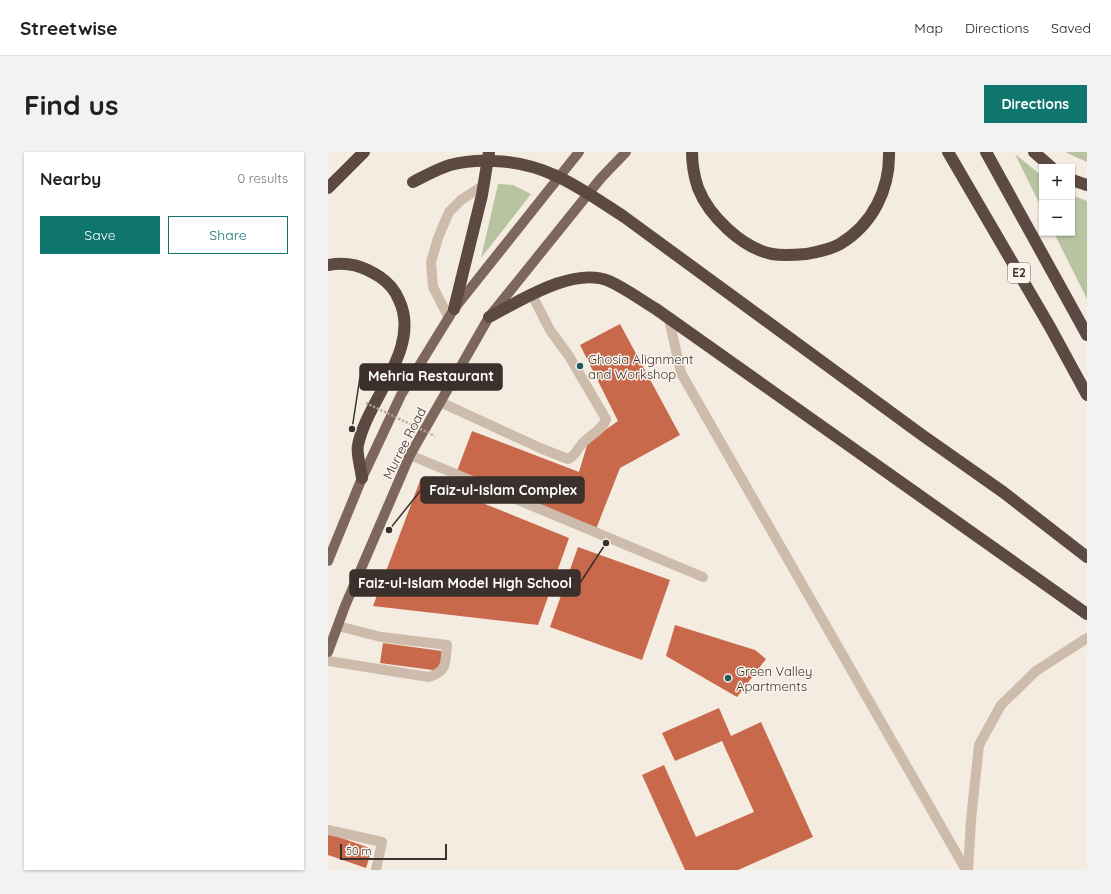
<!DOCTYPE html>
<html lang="en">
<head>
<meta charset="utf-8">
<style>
	:root { --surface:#fff; --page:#f2f2f2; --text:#202124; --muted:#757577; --line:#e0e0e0; --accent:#0f766e }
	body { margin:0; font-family:Quicksand,sans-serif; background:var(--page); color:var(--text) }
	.controls { position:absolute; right:12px; top:12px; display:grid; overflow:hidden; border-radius:0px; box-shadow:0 1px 3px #0004 }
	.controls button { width:36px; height:36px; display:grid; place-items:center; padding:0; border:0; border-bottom:1px solid var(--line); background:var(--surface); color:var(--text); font:20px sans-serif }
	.scale { position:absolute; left:12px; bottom:10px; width:107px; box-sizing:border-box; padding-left:4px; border:2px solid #3b302b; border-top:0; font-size:11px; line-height:14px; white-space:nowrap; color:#3b302b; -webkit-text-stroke:3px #fbf5ee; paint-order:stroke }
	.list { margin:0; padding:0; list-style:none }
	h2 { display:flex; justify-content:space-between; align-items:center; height:52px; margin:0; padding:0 16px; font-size:17px }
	h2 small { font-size:13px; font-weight:400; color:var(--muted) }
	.actions { display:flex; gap:8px; padding:12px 16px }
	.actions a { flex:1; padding:9px 0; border:1px solid var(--accent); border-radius:0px; text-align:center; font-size:14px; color:var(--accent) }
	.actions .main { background:var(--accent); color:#fff }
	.map { position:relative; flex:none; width:759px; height:718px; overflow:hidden; border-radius:0px }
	header { display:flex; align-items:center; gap:24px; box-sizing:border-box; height:56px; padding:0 20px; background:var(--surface); border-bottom:1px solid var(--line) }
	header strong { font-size:19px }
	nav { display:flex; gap:22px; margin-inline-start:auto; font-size:14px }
	.intro { display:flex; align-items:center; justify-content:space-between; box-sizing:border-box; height:96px; padding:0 24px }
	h1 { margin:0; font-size:28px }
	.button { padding:10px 18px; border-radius:0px; background:var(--accent); color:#fff; font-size:14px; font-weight:700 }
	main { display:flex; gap:24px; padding:0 24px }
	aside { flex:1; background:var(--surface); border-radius:0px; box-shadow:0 1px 3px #0004 }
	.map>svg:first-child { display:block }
	.green { fill:#b8c4a0 }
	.building { fill:#c8694b }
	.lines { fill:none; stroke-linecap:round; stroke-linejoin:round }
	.minor { stroke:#cdbbac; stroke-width:10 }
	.major { stroke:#7d675c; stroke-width:10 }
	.highway { stroke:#5c4a42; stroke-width:12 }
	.path-bridge { stroke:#b9a596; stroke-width:2.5; stroke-dasharray:2 2; stroke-linecap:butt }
	.highway-bridge { stroke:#5c4a42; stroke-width:12 }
	.poi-dot { fill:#1f5a5e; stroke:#fbf5ee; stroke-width:1.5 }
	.labels { text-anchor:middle; stroke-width:3; stroke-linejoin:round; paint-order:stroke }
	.shield { fill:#fbf5ee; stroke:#756b66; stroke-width:1 }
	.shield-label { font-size:12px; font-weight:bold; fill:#3b302b }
	.poi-label { font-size:13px; fill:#3b302b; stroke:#fbf5ee; text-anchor:start }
	.street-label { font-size:13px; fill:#3b302b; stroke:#fbf5ee }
	.leader { fill:none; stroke:#3b302b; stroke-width:1.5 }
	.callout-dot { fill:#3b302b; stroke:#fbf5ee; stroke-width:1.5 }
	.callout { fill:#3b302b; stroke:#3b302b; stroke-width:1.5 }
	.callout-label { font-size:14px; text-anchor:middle; font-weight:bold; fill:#fff }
</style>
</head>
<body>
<header>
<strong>Streetwise</strong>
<nav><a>Map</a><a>Directions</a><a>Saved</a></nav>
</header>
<div class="intro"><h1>Find us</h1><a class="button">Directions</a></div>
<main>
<aside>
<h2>Nearby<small>0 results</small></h2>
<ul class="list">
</ul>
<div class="actions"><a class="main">Save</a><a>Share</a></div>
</aside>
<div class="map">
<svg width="759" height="718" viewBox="0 0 759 718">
	<rect width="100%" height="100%" fill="#f4ebe1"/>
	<g class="green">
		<polygon points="738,0 759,0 759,10 741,2"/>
		<polygon points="687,2 714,24 714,57"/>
		<polygon points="170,32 185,33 203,42 153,106"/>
		<polygon points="744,43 759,49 759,147 726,81 744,81"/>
	</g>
	<g class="building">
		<polygon points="292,172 352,283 292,316 268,377 129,319 144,279 251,320 260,290 290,269 252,193"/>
		<polygon points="93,326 241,386 210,473 45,454"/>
		<polygon points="250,395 342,428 314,508 222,475"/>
		<polygon points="347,473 427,498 438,507 409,545 338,504"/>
		<polygon points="55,491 114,499 112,519 52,511"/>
		<polygon points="391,556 403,584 433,570 485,685 410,718 357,718 314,623 336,613 368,685 426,660 394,589 347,609 334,581"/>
		<polygon points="0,681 44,697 38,716 0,703"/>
	</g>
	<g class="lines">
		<g class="minor">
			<polyline points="121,166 105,135 103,110 110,86 121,60 133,48 156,33"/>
			<polyline points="341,167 353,221 638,718"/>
			<path d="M 112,250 L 212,296 L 240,307 C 246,305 249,298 253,293 C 260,284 276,277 278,267 L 241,204 L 222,178 L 204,143"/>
			<polyline points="82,303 375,425"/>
			<path d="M 0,509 L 101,525 C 120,519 117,510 119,493 L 53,485 L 10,474"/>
			<polyline points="0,678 54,690 48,718"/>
			<polyline points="640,718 643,668 651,593 673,553 708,519 759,486"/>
		</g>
		<g class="major">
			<polyline points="0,409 34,326 73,243 126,157 251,0"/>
			<polyline points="0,500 17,454 82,303 161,165 273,26 298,0"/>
		</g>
		<g class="highway">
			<path d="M 364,0 C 364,12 366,24 370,36 C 381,64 414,96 444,102 C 455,104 467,103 478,102 C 489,100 502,98 512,92 C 545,72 562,37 561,0"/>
			<polyline points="620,0 722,175 759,243"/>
			<polyline points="658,0 759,183"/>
			<polyline points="706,0 723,15"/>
			<polyline points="744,28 759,33"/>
			<polyline points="0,36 36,0"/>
			<polyline points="295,64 594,283 675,340 759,405"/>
			<path d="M 0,113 C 20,109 35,114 52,125 C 61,131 67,138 71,148 C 94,196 39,248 30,293 C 28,301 33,317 34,326"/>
			<polyline points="126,157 154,43 161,0"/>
			<path d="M 161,165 C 192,149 245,114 281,129 C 297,136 313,148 328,157 L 759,462"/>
		</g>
		<polyline class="path-bridge" points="38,251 107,284"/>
		<path class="highway-bridge" d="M 85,30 C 97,24 109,17 122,13 C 137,9 152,8 167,9 C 220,11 253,37 295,64"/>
	</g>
	<g class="poi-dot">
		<circle cx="252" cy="214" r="4"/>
		<circle cx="400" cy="526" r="4"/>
	</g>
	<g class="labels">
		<rect class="shield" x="680" y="111" width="22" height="20" rx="3"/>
		<g class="shield-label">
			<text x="691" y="125">E2</text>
		</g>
		<g class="poi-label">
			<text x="260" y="212">Ghosia Alignment<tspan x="260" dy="15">and Workshop</tspan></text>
			<text x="408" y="524">Green Valley<tspan x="408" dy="15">Apartments</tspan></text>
		</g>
		<g class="street-label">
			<text transform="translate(76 291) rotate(-63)" y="5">Murree Road</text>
		</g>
	</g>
	<path class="leader" d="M24 277L32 225M61 378L93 338M278 391L252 431"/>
	<g class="callout-dot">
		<circle cx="24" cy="277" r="4"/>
		<circle cx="61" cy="378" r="4"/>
		<circle cx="278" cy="391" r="4"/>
	</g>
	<g class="callout">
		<rect x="32" y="212" width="142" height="26" rx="4"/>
		<rect x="93" y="325" width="163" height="26" rx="4"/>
		<rect x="22" y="418" width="230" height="26" rx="4"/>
	</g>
	<g class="callout-label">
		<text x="103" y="229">Mehria Restaurant</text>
		<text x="175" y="343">Faiz-ul-Islam Complex</text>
		<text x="137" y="436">Faiz-ul-Islam Model High School</text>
	</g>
</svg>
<div class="controls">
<button>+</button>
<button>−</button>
</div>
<div class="scale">50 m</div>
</div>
</main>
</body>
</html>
